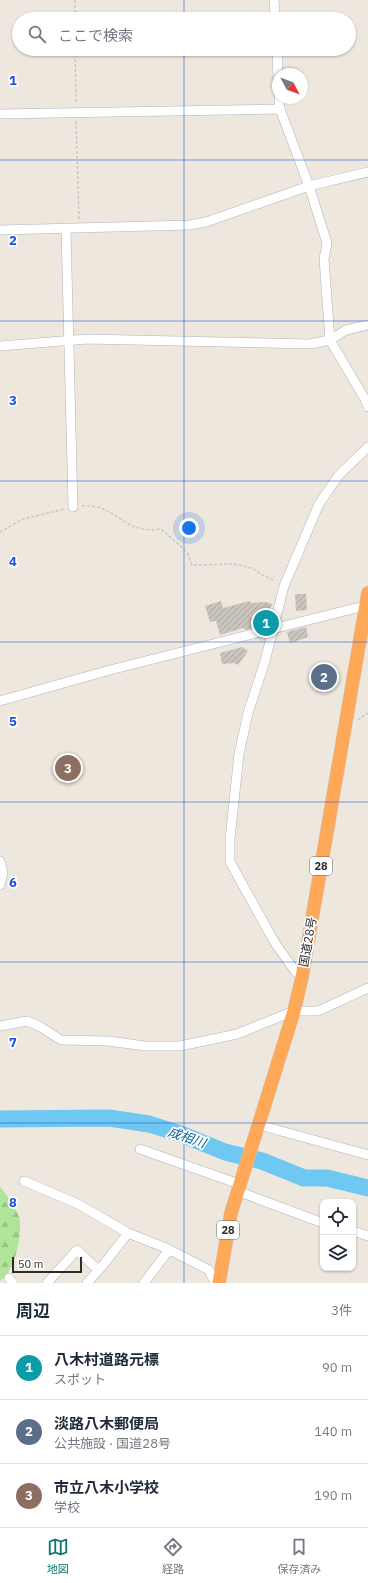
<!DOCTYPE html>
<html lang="ja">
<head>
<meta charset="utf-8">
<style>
	:root { --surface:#fff; --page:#f6f6f7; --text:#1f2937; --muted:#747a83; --line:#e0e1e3; --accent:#0f766e }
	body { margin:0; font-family:"IBM Plex Sans","Noto Sans JP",sans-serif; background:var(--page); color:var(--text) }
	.controls { position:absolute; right:12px; bottom:12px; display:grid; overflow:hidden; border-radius:8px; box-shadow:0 1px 3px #0004 }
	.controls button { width:36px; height:36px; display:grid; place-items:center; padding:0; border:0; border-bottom:1px solid var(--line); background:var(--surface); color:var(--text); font:20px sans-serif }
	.compass { position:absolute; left:272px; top:68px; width:36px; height:36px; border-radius:50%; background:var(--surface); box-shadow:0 1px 3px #0004; rotate:131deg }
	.scale { position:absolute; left:12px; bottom:10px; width:70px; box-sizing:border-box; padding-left:4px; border:2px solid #2b2b2b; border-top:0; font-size:11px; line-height:14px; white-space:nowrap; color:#2b2b2b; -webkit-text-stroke:3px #fff; paint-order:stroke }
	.you { position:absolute; left:189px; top:528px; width:14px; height:14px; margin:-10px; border:3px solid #fff; border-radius:50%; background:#1a73e8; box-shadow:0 0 0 6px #1a73e833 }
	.badge { display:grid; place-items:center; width:26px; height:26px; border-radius:50%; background:var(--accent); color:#fff; font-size:13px; font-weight:700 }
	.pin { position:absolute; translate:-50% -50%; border:2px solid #fff; box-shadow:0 1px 4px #0006 }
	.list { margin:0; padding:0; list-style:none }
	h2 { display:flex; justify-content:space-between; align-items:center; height:52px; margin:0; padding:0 16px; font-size:17px }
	h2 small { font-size:13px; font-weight:400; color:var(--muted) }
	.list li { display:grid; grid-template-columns:26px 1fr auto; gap:12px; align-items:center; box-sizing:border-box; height:64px; padding:0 16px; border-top:1px solid var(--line) }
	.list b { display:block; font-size:15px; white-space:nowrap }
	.list p { margin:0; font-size:13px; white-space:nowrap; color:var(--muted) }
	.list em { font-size:13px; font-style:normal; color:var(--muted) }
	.icon { flex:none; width:22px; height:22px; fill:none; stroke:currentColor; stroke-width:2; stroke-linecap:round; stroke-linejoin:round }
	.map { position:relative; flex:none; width:368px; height:1283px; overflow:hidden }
	.search { position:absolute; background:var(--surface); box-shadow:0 1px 3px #0004; left:12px; right:12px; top:12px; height:44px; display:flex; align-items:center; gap:10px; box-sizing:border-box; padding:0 14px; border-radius:22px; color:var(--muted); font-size:15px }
	.sheet { height:244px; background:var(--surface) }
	nav { display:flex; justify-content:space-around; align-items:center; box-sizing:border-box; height:56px; border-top:1px solid var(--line); background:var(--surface); font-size:11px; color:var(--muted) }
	nav a { display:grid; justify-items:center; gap:2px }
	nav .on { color:var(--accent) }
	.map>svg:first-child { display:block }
	.forest { fill:url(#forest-firs) }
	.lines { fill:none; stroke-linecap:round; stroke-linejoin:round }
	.river { stroke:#6fc8f1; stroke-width:17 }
	.building { fill:url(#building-hatch) }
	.minor-casing { stroke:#b1b3bf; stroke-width:10 }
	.highway-casing { stroke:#c8c8c8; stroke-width:14 }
	.path { stroke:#c8c8c8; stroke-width:1.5; stroke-dasharray:3 2; stroke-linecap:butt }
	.minor { stroke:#fff; stroke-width:9 }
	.highway { stroke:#ffa857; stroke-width:13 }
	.grid { fill:none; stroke:#1d4ed8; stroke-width:1; stroke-opacity:0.55 }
	.labels { text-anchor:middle; stroke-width:3.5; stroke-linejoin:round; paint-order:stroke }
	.shield { fill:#fff; stroke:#6b6b6b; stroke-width:1 }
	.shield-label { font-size:11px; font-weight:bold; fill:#2b2b2b }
	.street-label { font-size:12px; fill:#2b2b2b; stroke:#fff }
	.water-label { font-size:13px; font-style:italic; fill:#0b65a0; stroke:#fff }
	.grid-label { font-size:13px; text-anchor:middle; font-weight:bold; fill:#1d4ed8; stroke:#fff; stroke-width:3.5; stroke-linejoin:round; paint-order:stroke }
</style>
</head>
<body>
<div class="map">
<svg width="368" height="1283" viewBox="0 0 368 1283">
	<defs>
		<pattern id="forest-firs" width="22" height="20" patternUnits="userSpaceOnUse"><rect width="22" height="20" fill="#afe599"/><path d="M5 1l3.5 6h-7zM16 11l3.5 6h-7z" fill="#97c584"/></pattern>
		<pattern id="building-hatch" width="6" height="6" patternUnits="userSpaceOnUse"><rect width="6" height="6" fill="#c9c5bc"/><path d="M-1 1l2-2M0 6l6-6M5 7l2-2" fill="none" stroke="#ada9a2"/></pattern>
	</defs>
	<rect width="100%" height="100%" fill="#ede7dd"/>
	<path class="forest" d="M 0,1187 C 5,1192 20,1214 20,1221 C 21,1240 15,1270 0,1281 Z"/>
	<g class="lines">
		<polyline class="river" points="0,1119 109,1118 149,1124 181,1134 225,1152 262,1161 304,1178 327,1178 368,1188"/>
	</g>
	<g class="building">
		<polygon points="295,594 306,594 307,610 296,611"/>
		<polygon points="221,601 223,608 250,601 251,603 265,602 272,604 265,621 254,617 256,627 246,630 243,628 220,635 216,621 210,622 205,606"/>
		<polygon points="306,627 308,637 290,643 287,632"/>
		<polygon points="242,647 248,651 238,665 234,663 222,664 220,653"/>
	</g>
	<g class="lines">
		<defs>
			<g id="minor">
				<polyline points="274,0 275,19"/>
				<polyline points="277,49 278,80"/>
				<polyline points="279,98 280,109 309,186 327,243 324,259 330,340 366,401 368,407"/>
				<polyline points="0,114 280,109"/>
				<polyline points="66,229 73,507"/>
				<polyline points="0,230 190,225 206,222 309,186 368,172"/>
				<polyline points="0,346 87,339 310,344 330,340 346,330 368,325"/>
				<polyline points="0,701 110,670 368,605"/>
				<polyline points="0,861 3,873 0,885"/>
				<polyline points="302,977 295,971 275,943 230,862 230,839 239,754 248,713 265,661 284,586 319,504 339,475 368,447"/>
				<polyline points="0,1026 27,1021 39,1026 61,1040 108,1041 145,1046 180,1046 237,1034 294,1011 318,1011 368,988"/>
				<polyline points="259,1125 368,1155"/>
				<polyline points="140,1149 239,1184"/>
				<polyline points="24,1181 78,1204 128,1233 166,1248 209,1270 215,1283"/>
				<polyline points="237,1191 323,1223"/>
				<polyline points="353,1231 368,1236"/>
				<polyline points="9,1278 13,1283"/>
				<polyline points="47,1283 77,1250 98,1270"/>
				<polyline points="87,1283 104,1264 128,1233"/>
				<polyline points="144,1283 169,1250"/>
			</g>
			<polyline id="highway" points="219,1283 231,1213 294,1011 302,977 368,593"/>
		</defs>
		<use href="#minor" class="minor-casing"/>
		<use href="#highway" class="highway-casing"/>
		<g class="path">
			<polyline points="75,0 75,19"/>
			<polyline points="75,49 76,103"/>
			<polyline points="76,121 79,219"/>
			<path d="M 82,506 C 117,503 122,535 161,529 L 187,552 L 192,565 L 234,564 L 252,568 L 261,574 L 275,581"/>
			<polyline points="0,532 23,519 65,509"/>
			<polyline points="358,720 368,713"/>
		</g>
		<use href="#minor" class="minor"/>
		<use href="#highway" class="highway"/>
	</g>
	<path class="grid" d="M 184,0 L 184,19M 184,49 L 184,1283M 0,160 L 368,160M 0,321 L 368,321M 0,481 L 368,481M 0,642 L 368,642M 0,802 L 368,802M 0,962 L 368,962M 0,1123 L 368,1123"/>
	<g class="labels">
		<g class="shield">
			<rect x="310" y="857" width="22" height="18" rx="3"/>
			<rect x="217" y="1221" width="22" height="18" rx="3"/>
		</g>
		<g class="shield-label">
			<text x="321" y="870">28</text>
			<text x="228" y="1234">28</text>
		</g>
		<g class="street-label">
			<text transform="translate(308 942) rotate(-80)" y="4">国道28号</text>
		</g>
		<g class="water-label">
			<text transform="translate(187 1137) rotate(19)" y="5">成相川</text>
		</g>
	</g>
	<g class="grid-label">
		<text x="13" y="85">1</text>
		<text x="13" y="245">2</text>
		<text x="13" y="405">3</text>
		<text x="13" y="566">4</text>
		<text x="13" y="726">5</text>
		<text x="13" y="887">6</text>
		<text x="13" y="1047">7</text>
		<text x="13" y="1207">8</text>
	</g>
</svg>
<div class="controls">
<button><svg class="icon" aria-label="locate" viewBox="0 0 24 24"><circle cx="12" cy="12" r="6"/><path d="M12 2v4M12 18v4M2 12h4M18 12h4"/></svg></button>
<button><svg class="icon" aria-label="layers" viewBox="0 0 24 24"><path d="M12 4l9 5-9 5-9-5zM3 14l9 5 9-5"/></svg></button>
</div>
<svg class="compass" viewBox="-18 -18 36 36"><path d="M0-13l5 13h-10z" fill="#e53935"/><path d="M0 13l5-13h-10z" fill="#747a83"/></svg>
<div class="scale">50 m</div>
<div class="you"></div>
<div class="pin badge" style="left:266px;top:623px;background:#0f9aa8">1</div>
<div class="pin badge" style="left:324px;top:677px;background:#5c6f8a">2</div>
<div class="pin badge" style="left:68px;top:768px;background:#8d6e63">3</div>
<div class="search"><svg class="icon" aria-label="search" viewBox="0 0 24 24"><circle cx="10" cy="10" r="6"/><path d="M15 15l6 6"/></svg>ここで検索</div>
</div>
<section class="sheet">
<h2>周辺<small>3件</small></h2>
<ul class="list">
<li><span class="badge" style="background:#0f9aa8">1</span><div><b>八木村道路元標</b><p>スポット</p></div><em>90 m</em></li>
<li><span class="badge" style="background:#5c6f8a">2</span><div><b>淡路八木郵便局</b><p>公共施設 · 国道28号</p></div><em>140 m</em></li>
<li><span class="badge" style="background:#8d6e63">3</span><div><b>市立八木小学校</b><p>学校</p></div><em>190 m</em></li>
</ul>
</section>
<nav>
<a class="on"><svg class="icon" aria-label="map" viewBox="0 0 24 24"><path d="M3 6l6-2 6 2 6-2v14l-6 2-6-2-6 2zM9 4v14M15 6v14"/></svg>地図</a>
<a><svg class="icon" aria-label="directions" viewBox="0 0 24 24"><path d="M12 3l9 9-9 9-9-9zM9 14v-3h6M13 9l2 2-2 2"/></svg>経路</a>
<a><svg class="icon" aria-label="saved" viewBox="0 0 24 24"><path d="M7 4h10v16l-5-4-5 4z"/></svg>保存済み</a>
</nav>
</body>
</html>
